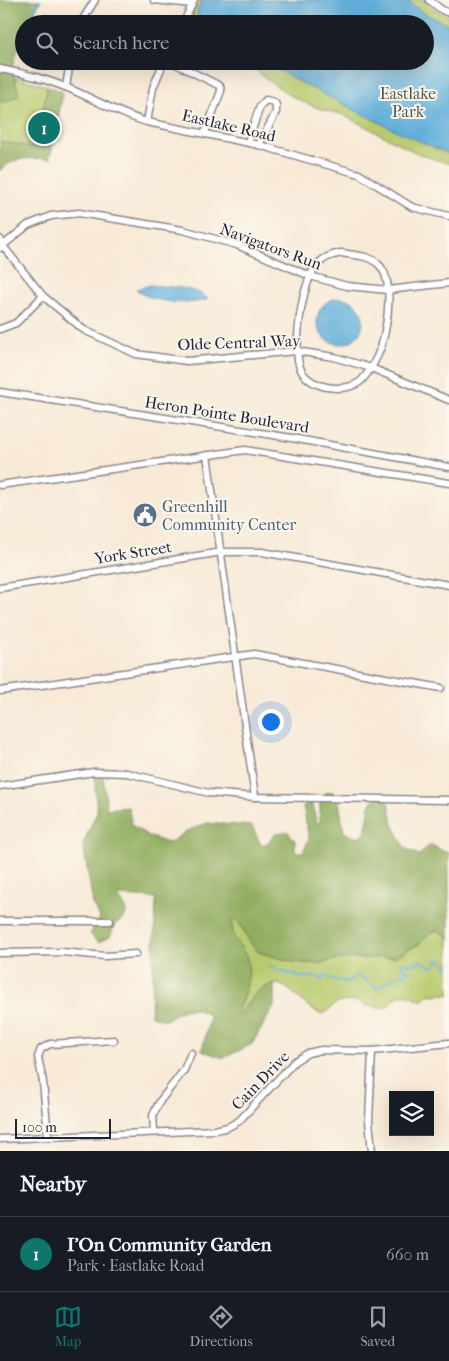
<!DOCTYPE html>
<html lang="en">
<head>
<meta charset="utf-8">
<style>
	:root { --surface:#171b24; --page:#20242c; --text:#f1f3f6; --muted:#9ea1a6; --line:#363941; --accent:#0f766e }
	body { margin:0; font-family:"IM FELL French Canon",serif; background:var(--page); color:var(--text) }
	.controls { position:absolute; right:15px; bottom:15px; display:grid; overflow:hidden; border-radius:0px; box-shadow:0 5px 20px #0002 }
	.controls button { width:45px; height:45px; display:grid; place-items:center; padding:0; border:0; border-bottom:1px solid var(--line); background:var(--surface); color:var(--text); font:25px sans-serif }
	.scale { position:absolute; left:15px; bottom:12px; width:96px; box-sizing:border-box; padding-left:5px; border:2px solid #22223b; border-top:0; font-size:14px; line-height:18px; white-space:nowrap; color:#22223b; -webkit-text-stroke:4px #fbf7ec; paint-order:stroke }
	.you { position:absolute; left:270px; top:721px; width:18px; height:18px; margin:-12px; border:4px solid #fff; border-radius:50%; background:#1a73e8; box-shadow:0 0 0 8px #1a73e833 }
	.badge { display:grid; place-items:center; width:32px; height:32px; border-radius:50%; background:var(--accent); color:#fff; font-size:16px; font-weight:700 }
	.pin { position:absolute; translate:-50% -50%; border:2px solid #fff; box-shadow:0 1px 5px #0006 }
	.list { margin:0; padding:0; list-style:none }
	h2 { display:flex; justify-content:space-between; align-items:center; height:65px; margin:0; padding:0 20px; font-size:21px }
	h2 small { font-size:16px; font-weight:400; color:var(--muted) }
	.list li { display:grid; grid-template-columns:32px 1fr auto; gap:15px; align-items:center; box-sizing:border-box; height:75px; padding:0 20px; border-top:1px solid var(--line) }
	.list b { display:block; font-size:19px; white-space:nowrap }
	.list p { margin:0; font-size:16px; white-space:nowrap; color:var(--muted) }
	.list em { font-size:16px; font-style:normal; color:var(--muted) }
	.icon { flex:none; width:28px; height:28px; fill:none; stroke:currentColor; stroke-width:2; stroke-linecap:round; stroke-linejoin:round }
	.map { position:relative; flex:none; width:449px; height:1151px; overflow:hidden }
	.search { position:absolute; background:var(--surface); box-shadow:0 5px 20px #0002; left:15px; right:15px; top:15px; height:55px; display:flex; align-items:center; gap:12px; box-sizing:border-box; padding:0 18px; border-radius:28px; color:var(--muted); font-size:19px }
	.sheet { height:140px; background:var(--surface) }
	nav { display:flex; justify-content:space-around; align-items:center; box-sizing:border-box; height:70px; border-top:1px solid var(--line); background:var(--surface); font-size:14px; color:var(--muted) }
	nav a { display:grid; justify-items:center; gap:2px }
	nav .on { color:var(--accent) }
	.map>svg:first-child { display:block }
	.green { fill:#b8ca6d; stroke:#6d7654 }
	.forest { fill:#92ae60; stroke:#5a684e }
	.water { fill:#60aed9; stroke:#41688a }
	.lines { fill:none; stroke-linecap:round; stroke-linejoin:round }
	.stream { stroke:#60aed9; stroke-width:2 }
	.street-casing { stroke:#8d8689; stroke-width:9 }
	.street { stroke:#fff; stroke-width:6 }
	.labels { text-anchor:middle; stroke-width:4; stroke-linejoin:round; paint-order:stroke }
	.park-label { font-size:16px; fill:#4f544a; stroke:#fbf7ec }
	.street-label { font-size:16px; fill:#22223b; stroke:#fbf7ec }
	.service-label { font-size:16px; fill:#4e5e75; stroke:#fbf7ec; text-anchor:start }
</style>
</head>
<body>
<div class="map">
<svg width="449" height="1151" viewBox="0 0 449 1151">
	<rect width="100%" height="100%" fill="#fbf7ec"/>
	<filter id="ink" filterUnits="userSpaceOnUse"><feTurbulence type="fractalNoise" baseFrequency=".02" numOctaves="2"/><feDisplacementMap in="SourceGraphic" scale="10" xChannelSelector="R" yChannelSelector="G"/><feConvolveMatrix kernelMatrix="1 2 1 2 8 2 1 2 1" color-interpolation-filters="sRGB"/></filter>
	<filter id="wash" filterUnits="userSpaceOnUse"><feTurbulence type="fractalNoise" baseFrequency=".0096" numOctaves="4" result="noise"/><feDisplacementMap in="SourceGraphic" scale="20" xChannelSelector="R" yChannelSelector="G"/><feGaussianBlur stdDeviation="1.12" result="paint"/><feColorMatrix in="noise" values="0 0 0 0 0 0 0 0 0 0 0 0 0 0 0 0 0 1.4 0 .05"/><feComposite in="paint" operator="in"/></filter>
	<g filter="url(#wash)">
		<rect width="100%" height="100%" fill="#f8ead7"/>
		<g class="green">
			<path d="M 197,0 L 424,0 L 431,7 L 449,17 L 449,164 L 419,154 L 341,114 C 307,109 271,86 247,61 L 425,61 L 425,24 L 202,24 L 189,16 Z"/>
			<polygon points="15,77 47,86 47,89 43,110 50,113 45,140 38,139 36,148 0,141 0,101 5,102 18,95"/>
			<path d="M 232,920 L 236,920 L 240,924 L 250,942 L 258,952 L 293,962 L 318,964 L 338,959 L 394,957 L 419,944 L 430,933 L 437,930 L 449,937 L 449,996 L 447,994 L 427,995 L 422,1001 C 405,992 399,991 386,1008 L 364,1005 L 357,1001 C 351,1001 340,1001 335,1004 C 329,1008 328,1015 319,1013 C 304,1008 290,983 274,984 C 254,986 251,1009 236,1014 L 246,990 L 246,956 L 233,938 Z"/>
		</g>
		<g class="forest">
			<path d="M 0,0 L 41,0 L 28,24 L 24,24 C 24,37 16,49 14,63 C 12,73 17,86 19,95 L 5,102 L 0,101 Z"/>
			<path d="M 47,86 L 62,91 L 62,98 L 51,154 L 49,154 L 50,159 C 31,158 14,156 0,171 L 0,141 L 35,148 L 37,139 L 45,140 L 50,113 L 43,110 L 47,89 Z"/>
			<path d="M 94,775 L 103,775 L 107,809 L 128,807 L 132,825 L 148,836 L 169,843 L 187,831 L 207,823 L 252,826 L 261,845 L 268,843 L 276,833 L 288,832 L 295,841 L 295,852 L 303,852 L 309,839 L 303,806 L 311,802 L 317,822 L 320,823 L 320,803 L 327,792 L 333,792 L 339,802 L 344,832 L 357,838 L 365,833 L 370,806 L 378,793 L 389,803 L 393,824 L 405,848 L 419,855 L 430,844 L 445,852 L 449,851 L 449,937 L 437,930 L 430,933 L 419,944 L 394,957 L 338,959 L 318,964 L 293,962 L 258,952 L 250,942 L 240,924 L 236,920 L 232,920 C 232,943 238,939 246,956 C 254,975 243,996 236,1013 L 240,1012 L 258,991 L 274,984 L 274,1007 L 252,1044 L 224,1058 L 202,1051 L 210,1016 C 190,1004 184,1009 166,1020 L 151,1016 L 156,898 L 118,896 L 127,910 L 124,919 L 115,924 L 110,937 L 98,942 L 90,934 L 100,918 L 93,904 L 83,844 L 97,812 Z"/>
		</g>
		<g class="water">
			<path d="M 202,0 L 406,0 L 424,13 L 449,25 L 449,154 C 413,139 379,123 345,105 C 318,91 290,78 264,61 L 425,61 L 425,24 L 206,24 L 198,18 L 197,12 Z"/>
			<path d="M 150,285 C 169,287 193,286 208,299 C 190,306 149,303 136,289 Z"/>
			<circle cx="340" cy="321" r="23"/>
		</g>
		<g class="lines">
			<g class="stream">
				<polyline points="28,24 38,0"/>
				<polyline points="268,965 278,969 280,972 285,971 287,974 296,973 297,977 319,977 322,980 325,975 335,981 339,980 348,982 358,975 376,988 402,973 406,974 408,972 401,966 403,962 410,965 421,961 431,967 434,966 439,959 444,962 446,967 449,966"/>
			</g>
		</g>
	</g>
	<g filter="url(#ink)">
		<g class="lines">
			<defs>
				<g id="street">
					<polyline points="154,0 192,4"/>
					<polyline points="429,0 442,10 449,13"/>
					<polyline points="80,24 95,0"/>
					<polyline points="183,24 194,0"/>
					<polyline points="170,61 220,86 221,91 205,133"/>
					<path d="M 0,69 C 23,73 46,79 68,88 C 94,99 119,114 147,122 L 259,145 L 359,174 L 412,207 L 449,216"/>
					<polyline points="66,87 70,61"/>
					<polyline points="147,122 153,88 164,61"/>
					<polyline points="248,142 260,106 266,100 274,102 276,105 276,112 259,145"/>
					<polyline points="0,239 3,246 43,296 84,330 136,354 187,361 296,351 334,357 371,368 449,400"/>
					<polyline points="0,248 28,225 51,216 79,213 183,230 237,245 310,276 347,286 388,290 449,283"/>
					<path d="M 341,253 C 352,255 368,255 377,263 C 396,278 387,327 381,347 C 377,358 370,371 362,380 C 347,394 310,389 301,370 C 296,360 297,347 298,337 C 299,317 304,279 318,264 C 324,257 332,255 341,253 Z"/>
					<polyline points="0,329 16,323 43,296"/>
					<polyline points="0,392 292,438 449,467"/>
					<polyline points="207,455 255,797"/>
					<polyline points="0,485 245,450 449,483"/>
					<polyline points="0,588 222,552 262,552 449,585"/>
					<polyline points="0,691 254,654 441,688"/>
					<polyline points="0,786 94,772 127,773 209,793 255,797 449,800"/>
					<polyline points="0,921 110,921"/>
					<polyline points="0,953 62,952 105,956 136,954"/>
					<polyline points="154,1131 153,1115 160,1101 184,1070 191,1053"/>
					<polyline points="48,1136 43,1082 38,1057 41,1049 50,1044 114,1040"/>
					<polyline points="0,1139 215,1130 228,1127 239,1121 295,1061 308,1053 321,1050 372,1051 449,1043"/>
					<polyline points="372,1151 369,1121 372,1051"/>
				</g>
			</defs>
			<use href="#street" class="street-casing"/>
			<use href="#street" class="street"/>
		</g>
	</g>
	<defs>
		<symbol id="civic-disc" viewBox="-11 -11 22 22"><circle r="9.5" fill="#5c6f8a" stroke="#fbf7ec"/><path d="M-.6-6.5H3V-4.5H.6V-3L4-1V1h2V6H-6V1h2V-1L-.6-3ZM-1.2 2.5V6h2.4V2.5Z" fill="#fff"/></symbol>
	</defs>
	<g fill-rule="evenodd">
		<use href="#civic-disc" x="131" y="501" width="28" height="28"/>
	</g>
	<g class="labels">
		<g class="park-label">
			<text x="408" y="99">Eastlake<tspan x="408" dy="18">Park</tspan></text>
		</g>
		<g class="street-label">
			<text transform="translate(229 125) rotate(13)" y="6">Eastlake Road</text>
			<text transform="translate(271 246) rotate(20)" y="6">Navigators Run</text>
			<text transform="translate(239 342) rotate(-2)" y="6">Olde Central Way</text>
			<text transform="translate(227 414) rotate(9)" y="6">Heron Pointe Boulevard</text>
			<text transform="translate(133 552) rotate(-9)" y="6">York Street</text>
			<text transform="translate(260 1080) rotate(-46)" y="6">Cain Drive</text>
		</g>
		<g class="service-label">
			<text x="162" y="512">Greenhill<tspan x="162" dy="18">Community Center</tspan></text>
		</g>
	</g>
</svg>
<div class="controls">
<button><svg class="icon" aria-label="layers" viewBox="0 0 24 24"><path d="M12 4l9 5-9 5-9-5zM3 14l9 5 9-5"/></svg></button>
</div>
<div class="scale">100 m</div>
<div class="you"></div>
<div class="pin badge" style="left:44px;top:128px">1</div>
<div class="search"><svg class="icon" aria-label="search" viewBox="0 0 24 24"><circle cx="10" cy="10" r="6"/><path d="M15 15l6 6"/></svg>Search here</div>
</div>
<section class="sheet">
<h2>Nearby<small></small></h2>
<ul class="list">
<li><span class="badge">1</span><div><b>I'On Community Garden</b><p>Park · Eastlake Road</p></div><em>660 m</em></li>
</ul>
</section>
<nav>
<a class="on"><svg class="icon" aria-label="map" viewBox="0 0 24 24"><path d="M3 6l6-2 6 2 6-2v14l-6 2-6-2-6 2zM9 4v14M15 6v14"/></svg>Map</a>
<a><svg class="icon" aria-label="directions" viewBox="0 0 24 24"><path d="M12 3l9 9-9 9-9-9zM9 14v-3h6M13 9l2 2-2 2"/></svg>Directions</a>
<a><svg class="icon" aria-label="saved" viewBox="0 0 24 24"><path d="M7 4h10v16l-5-4-5 4z"/></svg>Saved</a>
</nav>
</body>
</html>
